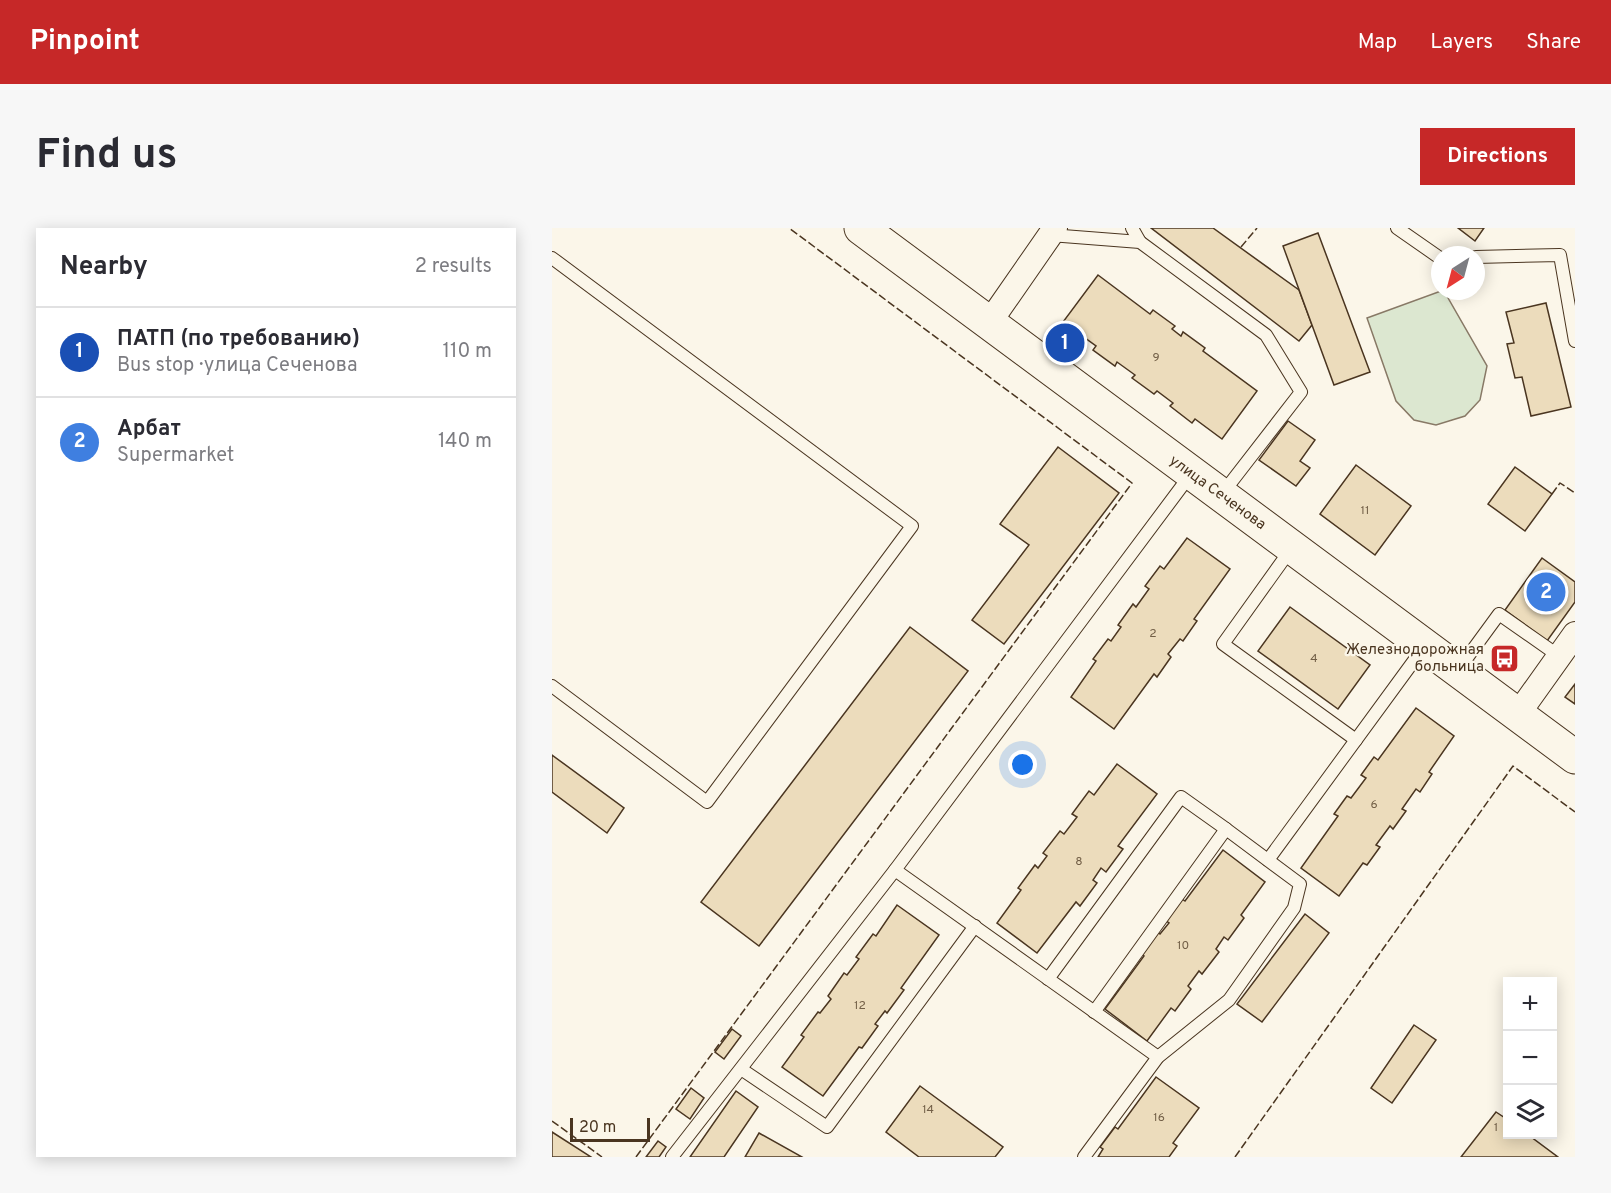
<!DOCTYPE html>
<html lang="en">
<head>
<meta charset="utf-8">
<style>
	:root { --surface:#fff; --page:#f7f7f7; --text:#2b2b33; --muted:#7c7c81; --line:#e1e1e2; --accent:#c62828 }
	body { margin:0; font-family:Overpass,sans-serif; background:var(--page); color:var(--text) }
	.controls { position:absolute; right:18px; bottom:18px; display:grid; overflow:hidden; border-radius:0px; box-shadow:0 3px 15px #0003 }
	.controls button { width:54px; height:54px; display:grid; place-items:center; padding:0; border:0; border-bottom:2px solid var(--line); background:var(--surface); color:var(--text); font:30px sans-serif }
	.compass { position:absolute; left:879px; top:18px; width:54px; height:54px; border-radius:50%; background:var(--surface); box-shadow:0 3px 15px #0003; rotate:216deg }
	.scale { position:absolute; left:18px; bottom:15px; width:80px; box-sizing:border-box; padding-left:6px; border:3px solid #4a3520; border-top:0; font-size:16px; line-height:21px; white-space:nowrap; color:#4a3520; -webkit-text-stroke:4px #fbf6e9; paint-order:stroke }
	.you { position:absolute; left:471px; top:537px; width:21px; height:21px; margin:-15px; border:4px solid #fff; border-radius:50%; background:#1a73e8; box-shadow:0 0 0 9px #1a73e833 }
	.badge { display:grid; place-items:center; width:39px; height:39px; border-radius:50%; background:var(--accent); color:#fff; font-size:20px; font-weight:700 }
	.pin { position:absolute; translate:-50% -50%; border:3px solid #fff; box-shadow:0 2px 6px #0006 }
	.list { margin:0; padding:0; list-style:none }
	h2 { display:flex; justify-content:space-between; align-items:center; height:78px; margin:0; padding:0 24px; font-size:26px }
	h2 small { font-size:20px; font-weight:400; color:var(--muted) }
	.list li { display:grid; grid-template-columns:39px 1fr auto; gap:18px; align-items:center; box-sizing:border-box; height:90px; padding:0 24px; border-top:2px solid var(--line) }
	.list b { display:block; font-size:22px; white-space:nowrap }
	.list p { margin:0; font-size:20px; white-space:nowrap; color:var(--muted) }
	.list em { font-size:20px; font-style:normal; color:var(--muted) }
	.icon { flex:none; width:33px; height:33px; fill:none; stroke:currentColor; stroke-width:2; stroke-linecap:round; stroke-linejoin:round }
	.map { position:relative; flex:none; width:1023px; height:929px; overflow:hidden; border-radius:0px }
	header { display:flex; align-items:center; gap:36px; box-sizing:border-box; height:84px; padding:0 30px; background:var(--accent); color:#fff }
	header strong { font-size:28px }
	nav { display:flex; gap:33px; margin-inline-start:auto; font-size:21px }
	.intro { display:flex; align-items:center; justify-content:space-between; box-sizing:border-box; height:144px; padding:0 36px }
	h1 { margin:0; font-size:42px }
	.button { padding:15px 27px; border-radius:0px; background:var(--accent); color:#fff; font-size:21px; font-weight:700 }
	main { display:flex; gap:36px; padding:0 36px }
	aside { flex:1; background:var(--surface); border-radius:0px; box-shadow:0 3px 15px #0003 }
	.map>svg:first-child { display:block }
	.green { fill:#dce7d0; stroke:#887966; stroke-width:1.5 }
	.building { fill:#ecdcbc; stroke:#4a3520; stroke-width:1.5 }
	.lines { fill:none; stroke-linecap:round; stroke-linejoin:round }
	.lane-casing { stroke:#4a3520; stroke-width:14 }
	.street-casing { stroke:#4a3520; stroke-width:26 }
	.secondary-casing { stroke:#4a3520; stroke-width:35 }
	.lane { stroke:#fbf6e9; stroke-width:12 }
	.street { stroke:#fbf6e9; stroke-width:24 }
	.secondary { stroke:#fbf6e9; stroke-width:33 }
	.fence { stroke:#4a3520; stroke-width:1.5; stroke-dasharray:8 3; stroke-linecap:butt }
	.labels { text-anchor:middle; stroke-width:4.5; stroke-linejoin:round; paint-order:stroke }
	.number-label { font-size:12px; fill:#725f47 }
	.street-label { font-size:15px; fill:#4a3520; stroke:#fbf6e9 }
	.poi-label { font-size:15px; fill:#4a3520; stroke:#fbf6e9; text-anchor:end }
</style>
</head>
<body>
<header>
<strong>Pinpoint</strong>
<nav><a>Map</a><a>Layers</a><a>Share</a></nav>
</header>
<div class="intro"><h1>Find us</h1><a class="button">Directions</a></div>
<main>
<aside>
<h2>Nearby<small>2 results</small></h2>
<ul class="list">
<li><span class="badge" style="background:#1a4fb4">1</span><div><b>ПАТП (по требованию)</b><p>Bus stop · улица Сеченова</p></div><em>110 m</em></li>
<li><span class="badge" style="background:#3f7fe0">2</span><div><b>Арбат</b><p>Supermarket</p></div><em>140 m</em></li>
</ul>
</aside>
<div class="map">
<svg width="1023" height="929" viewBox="0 0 1023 929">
	<rect width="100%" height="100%" fill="#fbf6e9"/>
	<polygon class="green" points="889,63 892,63 935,138 928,172 913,188 884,197 862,192 844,173 815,90"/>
	<g class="building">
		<polygon points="599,0 661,0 747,62 760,97 747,113"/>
		<polygon points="906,0 932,0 923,13"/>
		<polygon points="766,5 818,144 782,157 731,18"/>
		<polygon points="546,47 598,86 601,82 623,98 620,101 629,108 631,104 653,120 651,123 705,163 670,211 643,191 640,195 618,178 621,175 605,163 602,166 580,150 583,147 565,134 563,138 541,122 544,118 511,94"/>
		<polygon points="994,75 1019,179 979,188 970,149 963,150 955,116 962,115 954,84"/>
		<polygon points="736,193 763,212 748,233 758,240 744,258 707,232"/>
		<polygon points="506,219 567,265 452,416 420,392 477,317 448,296"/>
		<polygon points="804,237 859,278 823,327 768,286"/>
		<polygon points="963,239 1000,266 973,303 936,276"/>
		<polygon points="635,310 678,341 642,391 645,393 631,413 628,411 616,426 619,429 605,449 602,446 562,501 519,469 544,433 541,431 556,411 559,413 569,399 566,397 581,376 584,379 597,361 593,358 608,338 612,341"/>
		<polygon points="990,330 1023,354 1023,374 995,413 953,382"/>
		<polygon points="738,379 818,437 786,481 706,423"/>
		<polygon points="358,399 416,443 207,718 149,674"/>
		<polygon points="1023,456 1023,476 1013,469"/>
		<polygon points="864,480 902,508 877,544 880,546 868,564 864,561 850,581 854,583 841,601 838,598 824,617 828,619 815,637 811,635 787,668 749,640 786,588 782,586 795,568 799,570 814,550 809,547 822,529 826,532"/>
		<polygon points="0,527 72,580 55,605 0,564"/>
		<polygon points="565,536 605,566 566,618 571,621 554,644 549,640 541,652 545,655 528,678 524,674 485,725 445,695 469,662 466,660 483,637 486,640 495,628 491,625 508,603 512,606 525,589 520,586 537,563 542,567"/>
		<polygon points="671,622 713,654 689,687 692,690 676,712 672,709 664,721 667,724 650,746 647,743 636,758 639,761 623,783 619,780 595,813 553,781 592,728 589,726 605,704 608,706 617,695 613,692 630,671 633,673"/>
		<polygon points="345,677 387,707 349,760 352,762 335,785 333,783 323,796 326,798 310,820 307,819 271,868 230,839 252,809 249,807 266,784 268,785 279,771 276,768 292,745 295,747 307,731 304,729 321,706 324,708"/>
		<polygon points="753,686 777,705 710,794 685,776"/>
		<polygon points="862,797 884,812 840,875 819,860"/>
		<polygon points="180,801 189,808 172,831 163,824"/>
		<polygon points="604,849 647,880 621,915 625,918 617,929 546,929 551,921 548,919 563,899 566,901"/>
		<polygon points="368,858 451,919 443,929 367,929 334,904"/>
		<polygon points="139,860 152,870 138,891 124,881"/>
		<polygon points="184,863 206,879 172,929 138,929"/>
		<polygon points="944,884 956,892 956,906 975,906 1006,929 909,929"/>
		<polygon points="0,904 39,929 0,929"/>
		<polygon points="207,905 250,929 193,929"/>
		<polygon points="106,913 114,919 107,929 94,929"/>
	</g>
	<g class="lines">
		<defs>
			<g id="lane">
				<polyline points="580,0 588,14"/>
				<polyline points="845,0 888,30"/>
				<polyline points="498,7 588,14 714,107 749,164 670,266"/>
				<polyline points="924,29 1008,27 1023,113"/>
				<polyline points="0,30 360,298 155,574 0,458"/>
				<polyline points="739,321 671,416 804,512"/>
				<polyline points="906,442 947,386 1007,428"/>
				<polyline points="716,632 872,419"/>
				<polyline points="343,642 606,829"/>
				<polyline points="496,751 629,569 674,601"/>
				<polyline points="189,841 275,899 423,698"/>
				<polyline points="120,929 343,642 639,246"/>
				<polyline points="532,929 606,829 677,772 742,680 748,656 674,601 542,784"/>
			</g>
			<g id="street">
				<polyline points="437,95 503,0"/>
				<polyline points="966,486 1023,406"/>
			</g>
			<polyline id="secondary" points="309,0 1023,529"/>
		</defs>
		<use href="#lane" class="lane-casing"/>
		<use href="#street" class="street-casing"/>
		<use href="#secondary" class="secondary-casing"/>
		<use href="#lane" class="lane"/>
		<use href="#street" class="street"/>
		<use href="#secondary" class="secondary"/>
		<g class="fence">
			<polyline points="689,19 705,0"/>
			<polyline points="1000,266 1008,255 1023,265"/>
			<polyline points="0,893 50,929"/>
			<polyline points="84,929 580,255 237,0"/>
			<polyline points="683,929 961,538 1023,584"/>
		</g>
	</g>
	<defs>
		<symbol id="bus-square" viewBox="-11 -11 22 22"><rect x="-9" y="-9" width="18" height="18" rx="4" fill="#c62828" stroke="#fbf6e9"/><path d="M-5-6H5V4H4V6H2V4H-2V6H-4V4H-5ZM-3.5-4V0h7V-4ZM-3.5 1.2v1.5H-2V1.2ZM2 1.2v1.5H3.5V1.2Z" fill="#fff"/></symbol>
	</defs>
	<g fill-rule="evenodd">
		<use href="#bus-square" x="936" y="414" width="33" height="33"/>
	</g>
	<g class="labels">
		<g class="number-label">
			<text x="604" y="133">9</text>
			<text x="813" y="286">11</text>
			<text x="601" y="409">2</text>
			<text x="762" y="434">4</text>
			<text x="822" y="580">6</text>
			<text x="527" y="637">8</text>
			<text x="631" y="721">10</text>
			<text x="308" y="781">12</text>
			<text x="376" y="885">14</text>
			<text x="607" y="893">16</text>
			<text x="944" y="903">1</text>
		</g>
		<g class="street-label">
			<text transform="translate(666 264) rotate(36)" y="5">улица Сеченова</text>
		</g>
		<g class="poi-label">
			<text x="932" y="426">Железнодорожная<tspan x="932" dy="17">больница</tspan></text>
		</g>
	</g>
</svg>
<div class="controls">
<button>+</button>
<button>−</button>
<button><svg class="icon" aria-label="layers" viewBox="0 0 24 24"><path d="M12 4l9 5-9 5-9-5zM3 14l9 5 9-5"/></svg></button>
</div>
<svg class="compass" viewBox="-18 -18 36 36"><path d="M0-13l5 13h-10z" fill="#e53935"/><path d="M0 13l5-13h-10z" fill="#7c7c81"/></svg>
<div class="scale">20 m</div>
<div class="you"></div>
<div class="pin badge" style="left:513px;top:115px;background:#1a4fb4">1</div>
<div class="pin badge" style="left:994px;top:364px;background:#3f7fe0">2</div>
</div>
</main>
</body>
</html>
